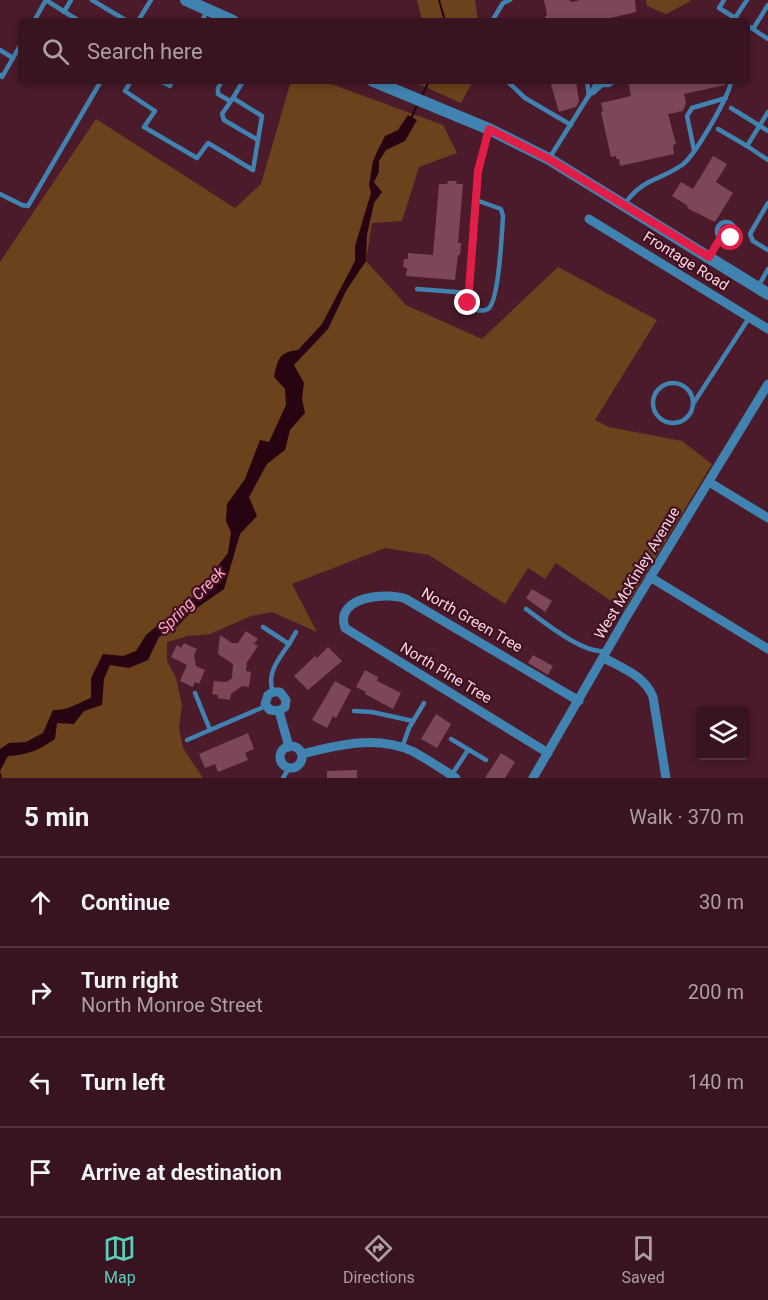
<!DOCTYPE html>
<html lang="en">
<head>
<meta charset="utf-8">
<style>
	:root { --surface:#381420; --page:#3f1d29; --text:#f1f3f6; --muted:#ab9ea5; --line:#52333e; --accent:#5bcebb }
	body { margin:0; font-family:Roboto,sans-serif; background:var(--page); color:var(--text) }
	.controls { position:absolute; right:18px; bottom:18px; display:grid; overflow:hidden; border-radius:6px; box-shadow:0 3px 9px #0003 }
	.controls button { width:54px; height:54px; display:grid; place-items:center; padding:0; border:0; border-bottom:2px solid var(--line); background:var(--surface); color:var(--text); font:30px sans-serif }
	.stop { position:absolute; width:18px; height:18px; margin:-14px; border:4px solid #e11d48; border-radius:50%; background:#fff }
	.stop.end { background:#e11d48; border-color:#fff; box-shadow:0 2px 6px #0008 }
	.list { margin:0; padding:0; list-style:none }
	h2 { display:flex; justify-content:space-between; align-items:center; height:78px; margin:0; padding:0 24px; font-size:26px }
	h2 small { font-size:20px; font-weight:400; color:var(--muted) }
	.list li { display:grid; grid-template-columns:39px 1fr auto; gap:18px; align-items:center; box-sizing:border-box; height:90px; padding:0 24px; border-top:2px solid var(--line) }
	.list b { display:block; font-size:22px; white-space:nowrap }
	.list p { margin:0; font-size:20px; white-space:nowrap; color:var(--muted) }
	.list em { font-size:20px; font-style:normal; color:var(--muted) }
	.icon { flex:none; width:33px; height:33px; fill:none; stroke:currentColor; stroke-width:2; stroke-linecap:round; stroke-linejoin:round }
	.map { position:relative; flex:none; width:768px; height:778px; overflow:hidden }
	.search { position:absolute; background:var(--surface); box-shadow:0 3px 9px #0003; left:18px; right:18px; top:18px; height:66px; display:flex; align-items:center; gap:15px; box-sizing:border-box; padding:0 21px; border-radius:6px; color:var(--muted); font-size:22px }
	.sheet { height:438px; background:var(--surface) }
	nav { display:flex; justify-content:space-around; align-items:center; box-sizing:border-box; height:84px; border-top:2px solid var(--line); background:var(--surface); font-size:16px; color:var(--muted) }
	nav a { display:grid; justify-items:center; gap:3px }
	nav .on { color:var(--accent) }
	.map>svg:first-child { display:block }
	.green { fill:#6c421c }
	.water { fill:#270411 }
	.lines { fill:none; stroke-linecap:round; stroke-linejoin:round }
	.stream { stroke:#270411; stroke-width:2 }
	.building { fill:#7d4758 }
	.service { stroke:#4183b0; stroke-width:4.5 }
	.minor { stroke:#4183b0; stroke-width:9 }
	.tertiary { stroke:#4183b0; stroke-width:12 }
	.route { stroke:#e11d48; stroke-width:8 }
	.labels { text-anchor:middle; stroke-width:4.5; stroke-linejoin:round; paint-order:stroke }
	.street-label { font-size:15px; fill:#f6d5dd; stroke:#401022 }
	.water-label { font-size:16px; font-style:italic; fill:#ffa4bf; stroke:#401022 }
</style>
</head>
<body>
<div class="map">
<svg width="768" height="778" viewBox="0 0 768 778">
	<rect width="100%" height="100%" fill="#4b1a2b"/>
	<g class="green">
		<polygon points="417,0 475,0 478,21 422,21"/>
		<polygon points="646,0 690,0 691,1 666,14 647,6"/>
		<polygon points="291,81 323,81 443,125 457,153 419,167 402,221 372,223 366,261 406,305 482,339 558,267 657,320 595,420 609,427 682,441 712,464 624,610 556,563 545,579 528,568 505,604 429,555 385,548 292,584 317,632 272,612 251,616 210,634 188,636 167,642 167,661 176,678 182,705 179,728 183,748 203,778 0,778 0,262 96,119 235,208 261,184"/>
		<polygon points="412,81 473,81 461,103"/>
	</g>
	<path class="water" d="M 408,115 L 417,120 L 405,141 L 386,150 L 379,161 L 379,172 L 374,182 L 382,192 L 374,203 L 367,235 L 366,261 L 346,291 L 328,329 L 294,365 L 304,383 L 302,399 L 305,413 L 290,430 L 285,450 L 267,464 L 249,497 L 257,516 L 240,534 L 224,589 L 191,612 L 178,626 L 159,637 L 148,660 L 129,668 L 110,665 L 104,679 L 102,705 L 84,711 L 74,724 L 57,723 L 55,739 C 39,750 28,755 8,756 L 0,771 L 2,778 L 0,778 L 0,749 L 9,743 L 26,742 L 43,733 L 53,710 C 70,710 75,704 91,698 L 91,678 L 103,654 L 123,656 L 136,651 L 146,635 L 159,624 L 176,614 L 194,596 L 228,553 L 231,532 L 226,521 L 227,504 L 245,479 L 260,440 L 269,442 L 286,405 L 285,389 L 274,377 C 278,360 278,352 298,350 L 322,324 L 355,261 L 355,246 L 371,193 L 369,185 L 373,161 L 377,152 L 385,136 L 398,130 Z"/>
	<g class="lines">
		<g class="stream">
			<polyline points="439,0 445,21"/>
			<polyline points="421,98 429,81"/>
			<polyline points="411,119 417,105"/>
		</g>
	</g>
	<g class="building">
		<polygon points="544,0 569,0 572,2 580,0 635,0 636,12 598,21 543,21 547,14"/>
		<polygon points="550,81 576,81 579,102 576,107 559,112"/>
		<polygon points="628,81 726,81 725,85 684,94 686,103 683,111 668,114 676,144 673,145 674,154 620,166 619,159 616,159 616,156 611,157 601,112 603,111 601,103 631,96"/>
		<polygon points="713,156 727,164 716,182 733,193 715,222 687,208 688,206 672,196 681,182 693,189"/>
		<polygon points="448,181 457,181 456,184 463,184 458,243 461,243 460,255 458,255 455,280 406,276 407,268 403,267 404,259 408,259 408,253 433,255 439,184 447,184"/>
		<polygon points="532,589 552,601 545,612 526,598"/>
		<polygon points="246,631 258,639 254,644 258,646 247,662 246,671 251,672 249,687 242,686 231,694 230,700 218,698 218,695 212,694 214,681 227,682 232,678 233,664 218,654 220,635 232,643 238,643"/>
		<polygon points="184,643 197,649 194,655 196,666 205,670 199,684 195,682 193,687 180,681 187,665 171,657 177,645 181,648"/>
		<polygon points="328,647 342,661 308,690 294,676 315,656 317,658"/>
		<polygon points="533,655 553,666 548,675 528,663"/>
		<polygon points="365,670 378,677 377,681 401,693 393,709 365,694 366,692 356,687"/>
		<polygon points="335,681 351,690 336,718 333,716 327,728 312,720"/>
		<polygon points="436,714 451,724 437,748 421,739"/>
		<polygon points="248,733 254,749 245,753 248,760 218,772 215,764 205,768 199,754"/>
		<polygon points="501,753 515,762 505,778 485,778"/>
		<polygon points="357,770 357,778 327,778 327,771"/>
	</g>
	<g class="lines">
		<g class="service">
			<polyline points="46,0 79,21"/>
			<polyline points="92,0 127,21"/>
			<polyline points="724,0 719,8 740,21"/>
			<polyline points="64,12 71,0"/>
			<polyline points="735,18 747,0"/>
			<polyline points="34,21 46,0"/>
			<polyline points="138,21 151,0"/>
			<polyline points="202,21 207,10"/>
			<polyline points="492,21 503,3 510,0"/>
			<polyline points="747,25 768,39"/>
			<polyline points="753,29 768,5"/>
			<polyline points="0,50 13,58"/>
			<polyline points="0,75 2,77 21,44"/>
			<polyline points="131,81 125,91 155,111 144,127 197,158 208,143 253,170 262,116 233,98 243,81"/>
			<polyline points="161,81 170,86 172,81"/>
			<polyline points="222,81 218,88 218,94 230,101"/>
			<polyline points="507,81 525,98 571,125"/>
			<polyline points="587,81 589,96"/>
			<polyline points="593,93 602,85 609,85 614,81"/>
			<polyline points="233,98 222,114 224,120 258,140"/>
			<polyline points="731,108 768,131"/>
			<polyline points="768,112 747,146 768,160"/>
			<polyline points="718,129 747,146"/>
			<polyline points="694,150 687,116 692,108 726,98"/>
			<polyline points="550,157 596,84 600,81"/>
			<polyline points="0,194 22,205 28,206 101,81"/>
			<path d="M 476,200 L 501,209 L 503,216 C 502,231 499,302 488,309 C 482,312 475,310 470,307 L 468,303 L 478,171 L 489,129"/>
			<path d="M 625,203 C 645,177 659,181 682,165 C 694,157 730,95 731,81"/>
			<polyline points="768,203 750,234 753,241 768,250"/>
			<circle cx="726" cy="231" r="9"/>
			<polyline points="709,257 721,237"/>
			<polyline points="758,287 768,269"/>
			<polyline points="417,289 469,293"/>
			<circle cx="673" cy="403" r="20"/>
			<polyline points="693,404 749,318"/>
			<path d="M 526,609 C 544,622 583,654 605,651"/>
			<path d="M 263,627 L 289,644 C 279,659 266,673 273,692"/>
			<polyline points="289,644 296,632"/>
			<polyline points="195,693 210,730 266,706"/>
			<polyline points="354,711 372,712 413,721"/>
			<polyline points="451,739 486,760"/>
			<polyline points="187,740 210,730"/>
			<polyline points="402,748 409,728 424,703"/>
			<polyline points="451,776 468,750"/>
			<polyline points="283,778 289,768"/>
		</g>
		<g class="minor">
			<polyline points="589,219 768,329"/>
			<polyline points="709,482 768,518"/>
			<polyline points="650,577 768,649"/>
			<path d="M 604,658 C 622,668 645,676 653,697 L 666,778"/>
			<polyline points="279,711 285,707 286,700 280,692 273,692 268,695 265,704 270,710 279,711 289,747"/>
			<circle cx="291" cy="757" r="11"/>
			<path d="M 548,753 L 345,628 C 334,596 387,592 406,599 L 579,701"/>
			<path d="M 302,754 C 338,745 376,735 412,751 C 427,759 442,769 456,778"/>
			<polyline points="533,778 628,614 768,384"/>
		</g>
		<g class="tertiary">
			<polyline points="186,0 233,21"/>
			<polyline points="373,81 489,129 549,159 768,294"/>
		</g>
	</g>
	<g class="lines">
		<polyline class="route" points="468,303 478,171 489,129 549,159 709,257 721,237 726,239 731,238"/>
	</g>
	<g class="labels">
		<g class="street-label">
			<text transform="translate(686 261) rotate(32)" y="5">Frontage Road</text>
			<text transform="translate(637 573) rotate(-59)" y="5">West McKinley Avenue</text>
			<text transform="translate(472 620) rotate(30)" y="5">North Green Tree</text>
			<text transform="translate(446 673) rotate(31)" y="5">North Pine Tree</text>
		</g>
		<g class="water-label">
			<text transform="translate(191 600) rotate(-45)" y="6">Spring Creek</text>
		</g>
	</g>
</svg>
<div class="controls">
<button><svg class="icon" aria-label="layers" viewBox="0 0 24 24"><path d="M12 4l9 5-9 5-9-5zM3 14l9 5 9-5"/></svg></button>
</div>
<div class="stop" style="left:731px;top:238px"></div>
<div class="stop end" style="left:468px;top:303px"></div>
<div class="search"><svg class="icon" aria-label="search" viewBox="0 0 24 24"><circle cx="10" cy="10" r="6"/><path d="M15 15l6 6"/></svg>Search here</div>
</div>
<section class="sheet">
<h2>5 min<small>Walk · 370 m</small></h2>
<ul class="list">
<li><svg class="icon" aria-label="ahead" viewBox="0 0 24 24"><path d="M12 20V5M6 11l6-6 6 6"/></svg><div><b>Continue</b></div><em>30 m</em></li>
<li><svg class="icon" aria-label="right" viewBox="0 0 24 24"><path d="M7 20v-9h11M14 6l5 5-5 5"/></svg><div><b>Turn right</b><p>North Monroe Street</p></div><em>200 m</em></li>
<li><svg class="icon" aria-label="left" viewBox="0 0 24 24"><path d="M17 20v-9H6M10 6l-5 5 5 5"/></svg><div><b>Turn left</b></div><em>140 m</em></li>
<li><svg class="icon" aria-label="arrive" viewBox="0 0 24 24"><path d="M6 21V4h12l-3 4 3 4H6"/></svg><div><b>Arrive at destination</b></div></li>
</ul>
</section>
<nav>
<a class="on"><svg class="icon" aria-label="map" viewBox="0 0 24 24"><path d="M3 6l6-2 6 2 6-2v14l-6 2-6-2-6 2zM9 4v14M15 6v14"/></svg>Map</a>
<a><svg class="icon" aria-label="directions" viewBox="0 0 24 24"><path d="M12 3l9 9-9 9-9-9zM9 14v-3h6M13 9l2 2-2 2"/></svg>Directions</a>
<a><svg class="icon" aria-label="saved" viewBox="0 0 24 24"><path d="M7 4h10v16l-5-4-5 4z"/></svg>Saved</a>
</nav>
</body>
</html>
